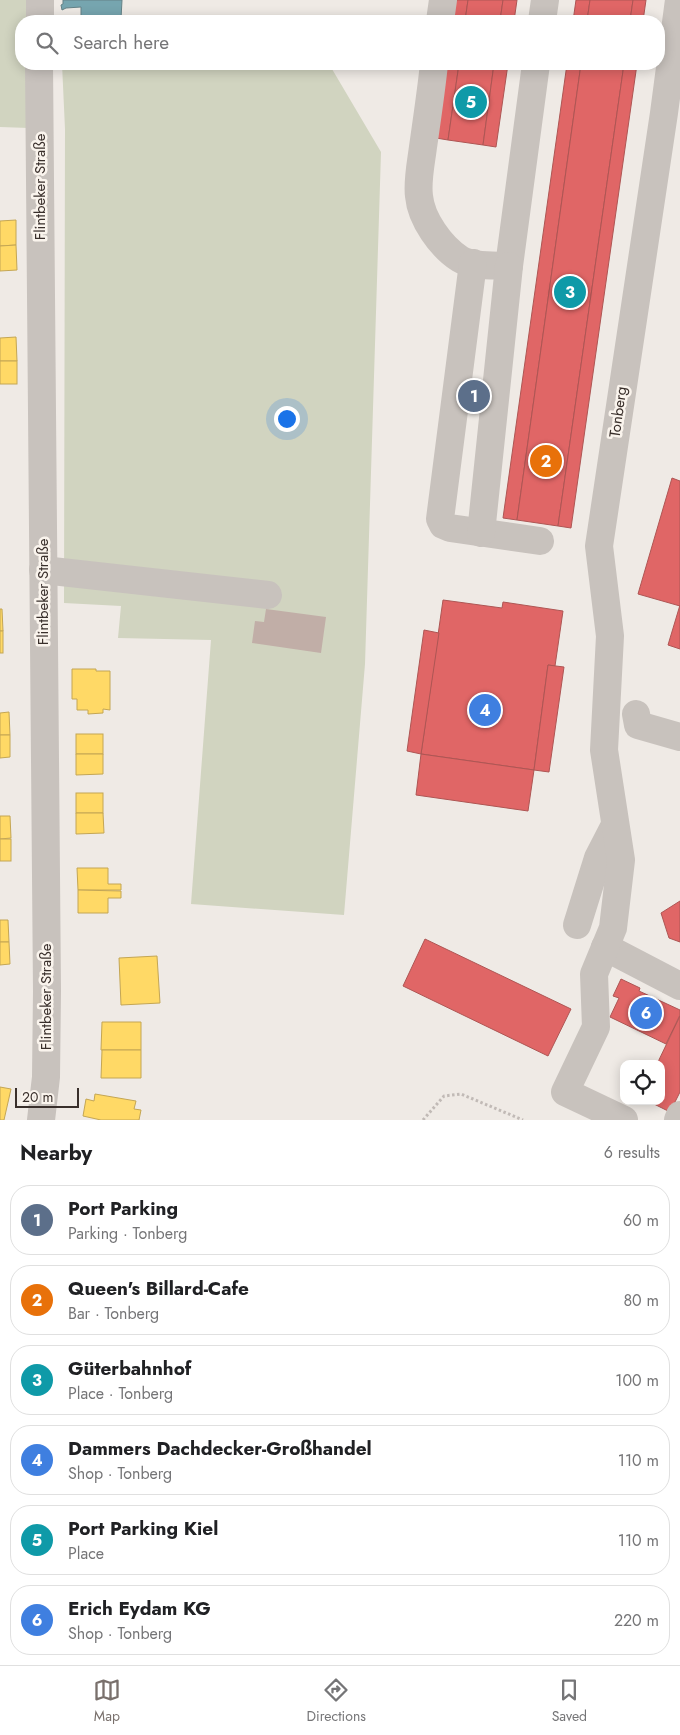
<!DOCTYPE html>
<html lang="en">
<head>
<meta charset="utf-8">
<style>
	:root { --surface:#fff; --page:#f6f6f6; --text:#202124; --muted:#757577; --line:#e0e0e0; --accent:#79706c }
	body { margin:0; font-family:Jost,sans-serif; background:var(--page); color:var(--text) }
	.controls { position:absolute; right:15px; bottom:15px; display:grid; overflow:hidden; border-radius:10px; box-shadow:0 2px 12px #0003 }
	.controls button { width:45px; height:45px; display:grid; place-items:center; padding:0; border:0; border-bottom:1px solid var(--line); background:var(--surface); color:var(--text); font:25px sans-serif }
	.scale { position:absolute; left:15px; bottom:12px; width:64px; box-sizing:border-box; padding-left:5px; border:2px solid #392f2b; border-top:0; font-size:14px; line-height:18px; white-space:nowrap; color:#392f2b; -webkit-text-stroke:4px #faf4ed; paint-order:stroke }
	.you { position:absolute; left:286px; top:418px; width:18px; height:18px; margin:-12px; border:4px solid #fff; border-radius:50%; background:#1a73e8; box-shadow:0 0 0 8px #1a73e833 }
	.badge { display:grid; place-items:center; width:32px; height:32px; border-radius:50%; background:var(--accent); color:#fff; font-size:16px; font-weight:700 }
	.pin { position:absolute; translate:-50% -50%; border:2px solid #fff; box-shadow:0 1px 5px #0006 }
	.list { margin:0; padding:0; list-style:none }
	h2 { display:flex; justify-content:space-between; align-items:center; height:65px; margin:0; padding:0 20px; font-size:21px }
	h2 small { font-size:16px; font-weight:400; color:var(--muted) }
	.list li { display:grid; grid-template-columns:32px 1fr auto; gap:15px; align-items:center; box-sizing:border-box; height:70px; margin:0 10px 10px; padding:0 10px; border:1px solid var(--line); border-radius:20px }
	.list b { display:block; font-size:19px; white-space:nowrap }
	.list p { margin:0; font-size:16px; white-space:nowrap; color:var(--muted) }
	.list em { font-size:16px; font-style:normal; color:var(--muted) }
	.icon { flex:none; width:28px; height:28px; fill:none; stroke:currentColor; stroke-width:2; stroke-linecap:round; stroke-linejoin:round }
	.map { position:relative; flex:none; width:680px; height:1120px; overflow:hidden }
	.search { position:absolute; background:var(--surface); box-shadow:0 2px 12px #0003; left:15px; right:15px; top:15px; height:55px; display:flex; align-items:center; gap:12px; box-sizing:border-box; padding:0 18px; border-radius:20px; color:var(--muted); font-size:19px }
	.sheet { height:545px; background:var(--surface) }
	nav { display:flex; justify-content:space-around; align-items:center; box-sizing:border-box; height:70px; border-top:1px solid var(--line); background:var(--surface); font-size:14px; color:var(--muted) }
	nav a { display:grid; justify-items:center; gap:2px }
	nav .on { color:var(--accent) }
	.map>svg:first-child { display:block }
	.green { fill:#d1d4c0 }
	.homes { fill:#ffd966; stroke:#c4a654 }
	.shops { fill:#e06666; stroke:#ae5654 }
	.public { fill:#76a5af; stroke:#648287 }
	.building { fill:#c1aea7 }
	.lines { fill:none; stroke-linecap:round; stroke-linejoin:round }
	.path { stroke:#c1bab6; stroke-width:3; stroke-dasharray:2.5 2.5; stroke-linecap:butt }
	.minor { stroke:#c8c2bd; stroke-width:28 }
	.labels { text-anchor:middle; stroke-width:5; stroke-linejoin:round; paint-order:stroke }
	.street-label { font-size:15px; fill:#392f2b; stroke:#faf4ed }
</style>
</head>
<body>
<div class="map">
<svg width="680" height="1120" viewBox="0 0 680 1120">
	<rect width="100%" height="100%" fill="#efeae5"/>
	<g class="green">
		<polygon points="0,0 27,0 28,21 21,21 21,64 28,64 29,128 0,127"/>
		<polygon points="62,64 302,64 332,69 381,152 365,664 344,915 191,904 211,640 118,638 121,606 64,603 65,129"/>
	</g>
	<g class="homes">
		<polygon points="16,220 16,245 0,246 0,221"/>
		<polygon points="16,245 17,270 0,271 0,246"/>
		<polygon points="16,337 17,361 0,361 0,338"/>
		<rect x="0" y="361" width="17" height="23"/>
		<polygon points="0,609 2,609 3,631 0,631"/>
		<rect x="0" y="631" width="3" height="22"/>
		<polygon points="72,669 96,669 96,671 110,671 110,710 103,709 103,713 88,714 88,710 77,710 77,699 72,699"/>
		<polygon points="9,712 10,735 0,735 0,713"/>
		<rect x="76" y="734" width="27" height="20"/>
		<polygon points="0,735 10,735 10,757 0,758"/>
		<polygon points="76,754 103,754 103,774 76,775"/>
		<rect x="76" y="793" width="27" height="20"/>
		<polygon points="76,813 103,813 104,833 76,834"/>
		<polygon points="0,816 10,816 11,838 0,839"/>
		<rect x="0" y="839" width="11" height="22"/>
		<polygon points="77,868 108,868 108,884 121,884 121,890 78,890"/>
		<polygon points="78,890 121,891 121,898 108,898 108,913 78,913"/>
		<polygon points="0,920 8,920 9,942 0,942"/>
		<polygon points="0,942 9,942 10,964 0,965"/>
		<polygon points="157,956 160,1003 121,1005 119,958"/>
		<polygon points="102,1022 141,1022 141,1050 101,1050"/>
		<polygon points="102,1050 141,1050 141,1078 101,1078"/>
		<polygon points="0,1087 11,1089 4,1120 0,1120"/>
		<polygon points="95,1094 136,1101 134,1109 141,1110 139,1120 101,1120 83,1116 86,1099 94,1101"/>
	</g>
	<g class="shops">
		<polygon points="456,0 468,0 465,21 453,21"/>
		<polygon points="468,0 503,0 500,21 465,21"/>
		<polygon points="503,0 517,0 514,21 500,21"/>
		<polygon points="576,0 590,0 587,21 573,21"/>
		<polygon points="590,0 633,0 630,21 587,21"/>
		<polygon points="633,0 646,0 643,21 630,21"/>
		<polygon points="447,64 459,64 448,140 436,138"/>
		<polygon points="459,64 494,64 483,145 448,140"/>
		<polygon points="494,64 508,64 496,147 483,145"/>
		<polygon points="567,64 581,64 517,520 503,518"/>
		<polygon points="581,64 624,64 558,526 517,520"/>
		<polygon points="624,64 637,64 571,528 558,526"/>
		<polygon points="672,478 680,481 680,606 638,594"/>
		<polygon points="443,600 502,608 503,602 563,611 555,666 548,665 534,770 421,754"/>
		<polygon points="680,605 680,649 668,645"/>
		<polygon points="424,630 439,633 421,754 407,751"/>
		<polygon points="548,665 564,667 549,772 534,770"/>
		<polygon points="421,754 534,770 528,811 416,795"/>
		<polygon points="680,901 680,942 669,938 661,913"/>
		<polygon points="425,939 571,1009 548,1056 403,986"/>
		<polygon points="621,979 640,988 639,991 680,1010 680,1015 666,1044 610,1017 619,998 613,996"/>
		<polygon points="680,1016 680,1092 670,1112 648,1101 661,1101 661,1064 657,1064"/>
	</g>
	<polygon class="public" points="63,0 122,0 121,19 111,19 110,21 93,21 92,19 81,19 81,7 66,8 62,10 61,5 63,4"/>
	<polygon class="building" points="266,609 326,617 321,653 252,643 255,621 264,622"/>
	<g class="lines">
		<polyline class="path" points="423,1120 444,1096 461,1094 523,1120"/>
		<g class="minor">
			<polyline points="40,21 40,0"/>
			<polyline points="440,21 443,0"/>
			<polyline points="542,21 545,0"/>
			<polyline points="39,64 47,991 46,1077 41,1120"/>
			<path d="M 434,64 C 431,92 427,119 423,147 C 421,163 417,181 419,196 C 421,219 441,247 460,259 C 473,267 494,265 509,266 L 536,64"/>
			<polyline points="473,263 440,519 443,525 450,528 540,541"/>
			<polyline points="481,533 509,266"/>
			<polyline points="43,570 268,595"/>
			<polyline points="636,714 638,725 680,737"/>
			<polyline points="577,925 598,858 615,825"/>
			<polyline points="605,947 680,986"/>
			<polyline points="624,1120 565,1092 596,1027 594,974 613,928 621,860 604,750 610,636 599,546 664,113 679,0"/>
			<polyline points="678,1120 680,1115"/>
		</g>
	</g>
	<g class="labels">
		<g class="street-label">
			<text transform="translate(40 187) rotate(-90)" y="5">Flintbeker Straße</text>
			<text transform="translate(618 412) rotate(-82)" y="5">Tonberg</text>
			<text transform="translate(43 592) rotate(-90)" y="5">Flintbeker Straße</text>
			<text transform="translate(46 997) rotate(-90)" y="5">Flintbeker Straße</text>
		</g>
	</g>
</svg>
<div class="controls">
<button><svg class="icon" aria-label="locate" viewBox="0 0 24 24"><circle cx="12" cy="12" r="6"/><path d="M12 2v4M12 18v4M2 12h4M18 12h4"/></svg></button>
</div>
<div class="scale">20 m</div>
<div class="you"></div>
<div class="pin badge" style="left:474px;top:396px;background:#5c6f8a">1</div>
<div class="pin badge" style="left:546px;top:461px;background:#e8710a">2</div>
<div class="pin badge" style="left:570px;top:292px;background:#0f9aa8">3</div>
<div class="pin badge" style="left:485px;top:710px;background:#3f7fe0">4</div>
<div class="pin badge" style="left:471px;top:102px;background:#0f9aa8">5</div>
<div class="pin badge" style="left:646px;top:1013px;background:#3f7fe0">6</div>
<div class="search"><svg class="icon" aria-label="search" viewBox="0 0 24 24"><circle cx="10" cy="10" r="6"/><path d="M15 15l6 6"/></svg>Search here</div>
</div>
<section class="sheet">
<h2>Nearby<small>6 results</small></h2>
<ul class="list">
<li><span class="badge" style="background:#5c6f8a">1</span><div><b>Port Parking</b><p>Parking · Tonberg</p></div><em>60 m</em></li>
<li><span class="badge" style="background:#e8710a">2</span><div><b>Queen's Billard-Cafe</b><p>Bar · Tonberg</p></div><em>80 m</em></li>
<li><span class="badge" style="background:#0f9aa8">3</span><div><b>Güterbahnhof</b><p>Place · Tonberg</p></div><em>100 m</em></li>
<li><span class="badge" style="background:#3f7fe0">4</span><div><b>Dammers Dachdecker-Großhandel</b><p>Shop · Tonberg</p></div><em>110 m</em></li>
<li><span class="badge" style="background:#0f9aa8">5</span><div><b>Port Parking Kiel</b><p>Place</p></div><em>110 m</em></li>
<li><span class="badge" style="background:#3f7fe0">6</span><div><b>Erich Eydam KG</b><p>Shop · Tonberg</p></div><em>220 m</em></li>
</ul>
</section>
<nav>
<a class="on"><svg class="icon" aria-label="map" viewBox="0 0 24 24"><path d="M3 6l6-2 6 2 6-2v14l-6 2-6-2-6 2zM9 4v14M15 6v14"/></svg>Map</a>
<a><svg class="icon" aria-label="directions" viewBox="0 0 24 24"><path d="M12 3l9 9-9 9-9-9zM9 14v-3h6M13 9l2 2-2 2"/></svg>Directions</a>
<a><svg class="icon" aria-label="saved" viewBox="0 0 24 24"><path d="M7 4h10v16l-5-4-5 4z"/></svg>Saved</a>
</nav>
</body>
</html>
